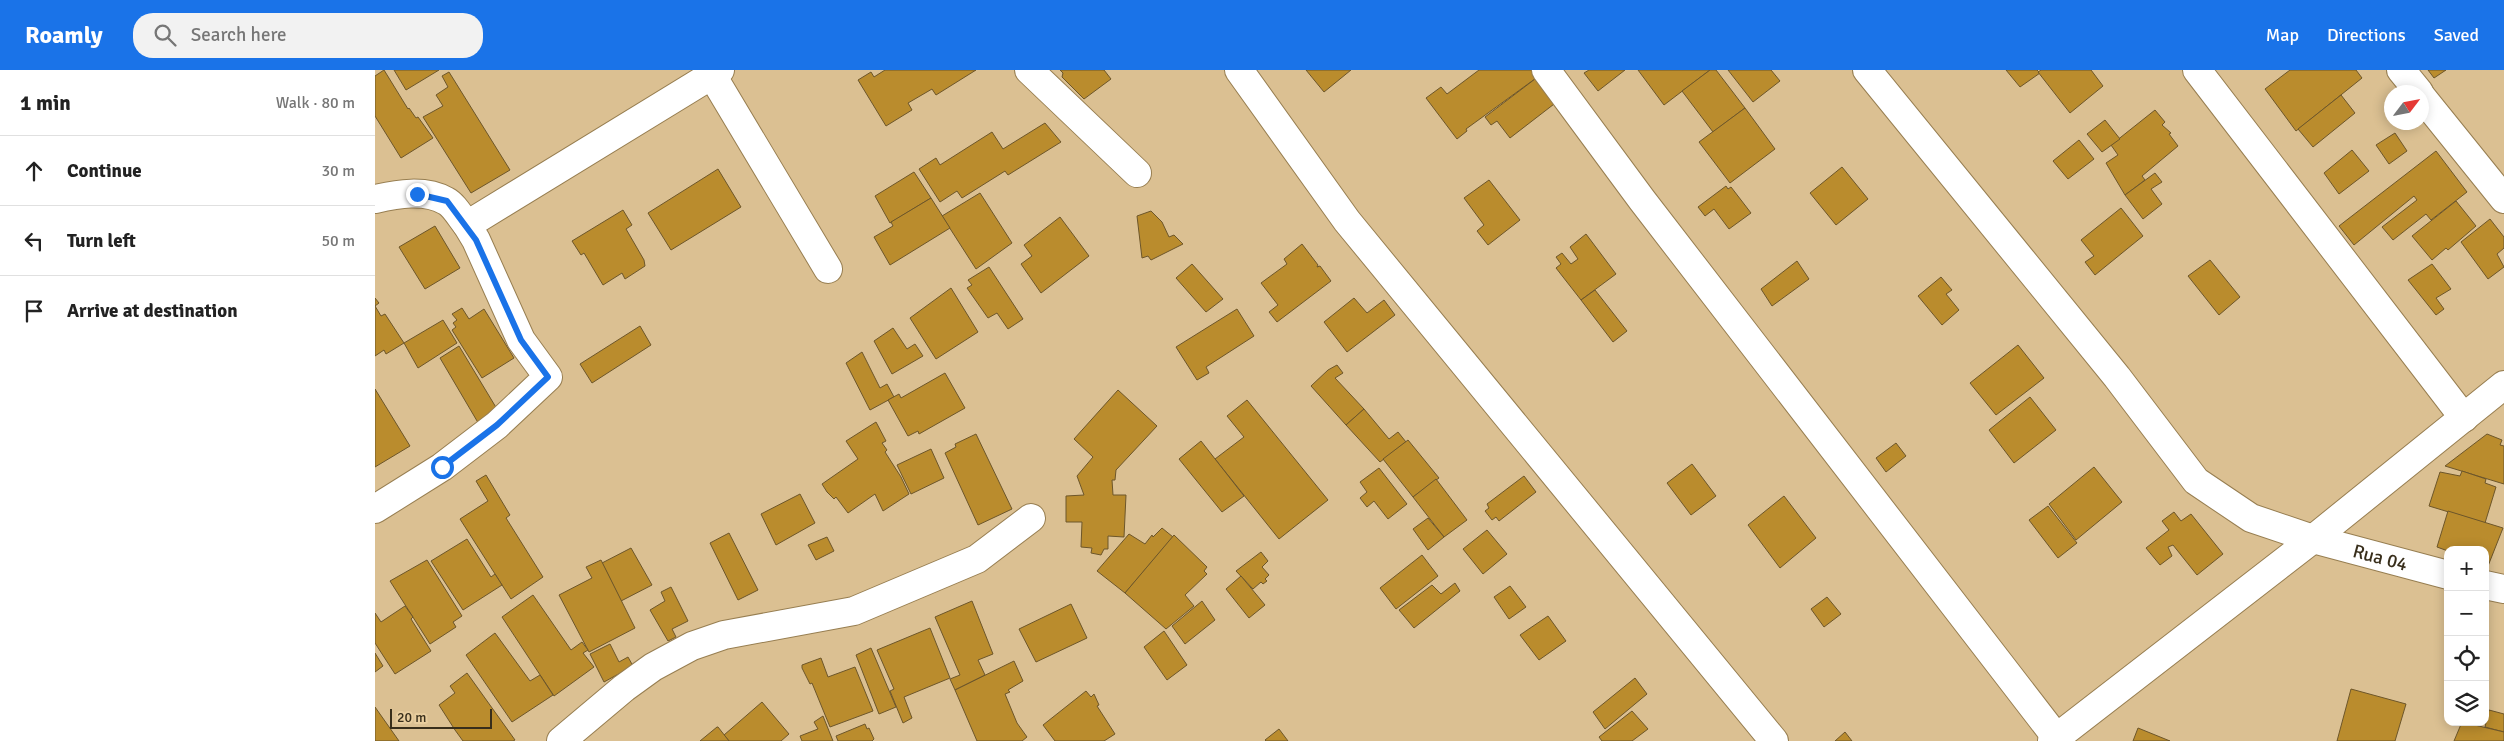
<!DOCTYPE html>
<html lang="en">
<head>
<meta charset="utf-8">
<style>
	:root { --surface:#fff; --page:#f2f2f2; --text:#222; --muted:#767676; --line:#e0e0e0; --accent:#1a73e8 }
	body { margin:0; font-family:Signika,sans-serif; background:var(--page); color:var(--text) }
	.controls { position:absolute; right:15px; bottom:15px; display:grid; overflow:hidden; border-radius:10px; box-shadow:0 2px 12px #0003 }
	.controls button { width:45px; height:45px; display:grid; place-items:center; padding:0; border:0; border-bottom:1px solid var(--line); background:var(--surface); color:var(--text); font:25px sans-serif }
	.compass { position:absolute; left:2009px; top:15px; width:45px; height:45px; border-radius:50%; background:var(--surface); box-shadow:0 2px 12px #0003; rotate:58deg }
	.scale { position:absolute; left:15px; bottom:12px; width:102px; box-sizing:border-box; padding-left:5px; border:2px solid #382e1b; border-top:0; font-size:14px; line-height:18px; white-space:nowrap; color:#382e1b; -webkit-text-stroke:4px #e8cd9e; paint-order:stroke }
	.stop { position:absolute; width:15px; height:15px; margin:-11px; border:4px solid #1a73e8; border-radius:50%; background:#fff }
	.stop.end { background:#1a73e8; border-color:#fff; box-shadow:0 1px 5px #0008 }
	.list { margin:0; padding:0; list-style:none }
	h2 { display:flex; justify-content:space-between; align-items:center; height:65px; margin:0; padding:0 20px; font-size:21px }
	h2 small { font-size:16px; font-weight:400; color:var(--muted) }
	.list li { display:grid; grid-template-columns:32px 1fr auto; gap:15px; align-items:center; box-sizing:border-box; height:70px; padding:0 20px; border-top:1px solid var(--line) }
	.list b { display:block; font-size:19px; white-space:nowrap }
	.list em { font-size:16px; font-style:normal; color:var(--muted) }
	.icon { flex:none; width:28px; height:28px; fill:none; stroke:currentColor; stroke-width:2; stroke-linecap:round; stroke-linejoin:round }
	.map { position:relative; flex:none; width:2129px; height:671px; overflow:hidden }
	header { display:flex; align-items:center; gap:30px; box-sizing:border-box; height:70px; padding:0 25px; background:var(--accent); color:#fff }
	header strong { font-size:24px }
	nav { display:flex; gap:28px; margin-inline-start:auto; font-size:18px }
	.search { width:350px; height:45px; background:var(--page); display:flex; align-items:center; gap:12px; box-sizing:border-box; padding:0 18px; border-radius:20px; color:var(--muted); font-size:19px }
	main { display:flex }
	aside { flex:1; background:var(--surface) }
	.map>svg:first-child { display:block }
	.building { fill:#ba8c2d; stroke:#6d562a }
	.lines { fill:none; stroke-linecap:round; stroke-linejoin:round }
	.street-casing { stroke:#977e51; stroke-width:30 }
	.street { stroke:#fff; stroke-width:28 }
	.route { stroke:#1a73e8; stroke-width:6 }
	.labels { text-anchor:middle; stroke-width:4; stroke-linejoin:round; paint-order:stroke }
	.street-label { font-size:19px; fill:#382e1b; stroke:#e8cd9e }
</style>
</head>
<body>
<header>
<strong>Roamly</strong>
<div class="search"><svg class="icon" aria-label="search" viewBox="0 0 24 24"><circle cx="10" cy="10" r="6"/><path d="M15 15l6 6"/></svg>Search here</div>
<nav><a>Map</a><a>Directions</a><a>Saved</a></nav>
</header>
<main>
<aside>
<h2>1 min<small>Walk · 80 m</small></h2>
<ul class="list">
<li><svg class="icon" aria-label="ahead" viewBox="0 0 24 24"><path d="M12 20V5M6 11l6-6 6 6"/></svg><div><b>Continue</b></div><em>30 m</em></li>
<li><svg class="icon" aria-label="left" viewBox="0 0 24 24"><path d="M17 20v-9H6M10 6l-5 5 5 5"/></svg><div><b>Turn left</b></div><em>50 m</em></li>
<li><svg class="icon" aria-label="arrive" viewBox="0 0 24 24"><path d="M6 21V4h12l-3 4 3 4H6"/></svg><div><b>Arrive at destination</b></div></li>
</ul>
</aside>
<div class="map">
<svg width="2129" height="671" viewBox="0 0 2129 671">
	<rect width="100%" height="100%" fill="#dbc092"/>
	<g class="building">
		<polygon points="9,0 33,39 34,38 41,48 43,47 58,68 26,88 0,46 0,6"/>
		<polygon points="19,0 64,0 31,20"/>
		<polygon points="510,0 601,0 561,25 557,19 533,33 537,40 511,56 483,10 496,2 499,7"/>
		<polygon points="685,0 729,0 736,9 709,29 687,7 688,3"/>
		<polygon points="931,0 976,0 949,22"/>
		<polygon points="1104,0 1160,0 1164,6 1091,59 1092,61 1082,69 1051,28 1066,17 1072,24"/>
		<polygon points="1214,0 1250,0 1223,21 1209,3"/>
		<polygon points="1263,0 1335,0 1289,35"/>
		<polygon points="1335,0 1341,0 1370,38 1338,62 1307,21"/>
		<polygon points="1353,0 1396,0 1405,11 1378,32"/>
		<polygon points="1631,0 1662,0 1665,3 1645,17"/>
		<polygon points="1666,0 1716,0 1728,16 1695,43 1663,2"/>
		<polygon points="1915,0 1981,0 1987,8 1921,61 1890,19"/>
		<polygon points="2053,0 2071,0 2059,8"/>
		<polygon points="74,2 135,100 96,123 48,47 68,36 61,25 73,17 67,6"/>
		<polygon points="1164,6 1183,31 1135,68 1122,51 1116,55 1110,47"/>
		<polygon points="1966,25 1980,43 1938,77 1923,59"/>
		<polygon points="1370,38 1400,79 1355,113 1324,72"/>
		<polygon points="1780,40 1790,52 1787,55 1796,63 1794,64 1803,76 1767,106 1770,110 1750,125 1731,93 1743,85 1736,75"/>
		<polygon points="1730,50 1745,69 1727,82 1712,64"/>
		<polygon points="670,53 686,72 633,105 630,101 587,128 582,121 565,132 544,99 561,88 565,95 617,62 628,79"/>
		<polygon points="2020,63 2032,81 2014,94 2001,75"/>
		<polygon points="1704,70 1719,89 1693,109 1678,91"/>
		<polygon points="1977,80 1994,101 1964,124 1949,103"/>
		<polygon points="2061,81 2092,122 2056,150 2051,144 2018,170 2007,157 2042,130 2039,126 1979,175 1964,156"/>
		<polygon points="1467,97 1493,129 1461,155 1435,123"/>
		<polygon points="343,99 366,137 296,180 273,143"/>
		<polygon points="539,102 556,128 515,153 500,126"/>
		<polygon points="1780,103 1787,112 1776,119 1787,134 1768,149 1750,125"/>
		<polygon points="1114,110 1145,150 1113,175 1102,161 1109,155 1089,128"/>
		<polygon points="1351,116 1353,119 1356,117 1376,143 1354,159 1339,139 1330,146 1323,137"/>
		<polygon points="605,123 637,173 601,199 567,146"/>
		<polygon points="556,128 575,158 515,195 499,167 518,156 516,152"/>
		<polygon points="2081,131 2101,156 2073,180 2071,178 2057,190 2037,166"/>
		<polygon points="1746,138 1768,166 1720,205 1710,192 1719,186 1706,170"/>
		<polygon points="248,140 257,155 251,159 269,190 270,196 250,209 247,203 228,215 209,183 206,185 197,171"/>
		<polygon points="776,141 787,152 794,167 799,165 808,174 776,190 773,186 767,188 762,146"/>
		<polygon points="685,147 714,186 666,223 646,194 657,186 649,175"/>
		<polygon points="2115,149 2129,167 2129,178 2122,184 2129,197 2113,209 2086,172"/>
		<polygon points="60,156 85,198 50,219 24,177"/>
		<polygon points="1211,164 1241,204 1206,230 1181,198 1186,194 1181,187 1187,183 1196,194 1203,189 1195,177"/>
		<polygon points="927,174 943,195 942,197 945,196 956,211 902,252 894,242 903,235 886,213 912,194 909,189"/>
		<polygon points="1835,190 1865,227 1844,245 1813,206"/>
		<polygon points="1422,191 1434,209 1397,236 1386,219"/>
		<polygon points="817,194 848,229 831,242 801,208"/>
		<polygon points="2057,194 2076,219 2061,228 2069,239 2061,245 2033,210"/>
		<polygon points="614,197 648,249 633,259 622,243 613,248 592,218 597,215 593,210"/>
		<polygon points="1566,207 1577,220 1571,224 1584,240 1567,255 1543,226"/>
		<polygon points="576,218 603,262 561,289 535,248"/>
		<polygon points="1220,220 1252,261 1238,272 1206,230"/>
		<polygon points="0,228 4,233 0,236 6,246 10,244 29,273 11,284 9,280 0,286"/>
		<polygon points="979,228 992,243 1009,230 1020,245 972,282 949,252"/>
		<polygon points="87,238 94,249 109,239 139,288 107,308 77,260 81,257 78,253 82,250 77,244"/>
		<polygon points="862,239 879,266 831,297 834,303 822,310 801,277"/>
		<polygon points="68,250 82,273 43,298 29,273"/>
		<polygon points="265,256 276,275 217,313 205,294"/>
		<polygon points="518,258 532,279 540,274 548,286 517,304 499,271"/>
		<polygon points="1643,275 1669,308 1621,345 1595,313"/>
		<polygon points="84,276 125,344 105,356 65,288"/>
		<polygon points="487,282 505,318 512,314 519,327 495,340 471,293"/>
		<polygon points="962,295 968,303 960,308 989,339 971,355 936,316 953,300"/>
		<polygon points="570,303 590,338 544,364 543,361 533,366 513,330 524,324 526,328"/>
		<polygon points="0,319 35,376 0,397"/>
		<polygon points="743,320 782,356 741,400 740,410 737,410 738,425 751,425 749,467 733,466 733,479 729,479 726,485 716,483 717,478 706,477 707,452 691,452 691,426 709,425 702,406 718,387 699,369"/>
		<polygon points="1655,327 1681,360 1639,393 1614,360"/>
		<polygon points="872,330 953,430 904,469 840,389 869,367 852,346"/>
		<polygon points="989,339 1014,369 1023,362 1031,372 1005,392 971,355"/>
		<polygon points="501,352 511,371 507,373 512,380 510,382 526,407 534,424 508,441 500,424 473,443 461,427 459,429 452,422 447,414 483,389 471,371"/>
		<polygon points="601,364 637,439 603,455 570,383 581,377 580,374"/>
		<polygon points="2112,364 2127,370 2125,375 2129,376 2129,414 2070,396"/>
		<polygon points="1033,370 1064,408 1038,427 1008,389"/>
		<polygon points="826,371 869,426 847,442 804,389"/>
		<polygon points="1521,373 1531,386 1511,402 1501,388"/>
		<polygon points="556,379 569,408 536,424 522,395"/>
		<polygon points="1317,394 1341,426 1316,445 1292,413"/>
		<polygon points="1719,397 1747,432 1701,470 1674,434"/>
		<polygon points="1004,398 1032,434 1013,449 999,431 992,437 985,428 992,422 985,412"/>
		<polygon points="2087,401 2111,409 2110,413 2121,417 2110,453 2054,436 2065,402 2085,406"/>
		<polygon points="111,405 135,445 131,448 168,507 136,529 85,449 113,431 101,411"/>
		<polygon points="1149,406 1161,422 1124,451 1121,447 1117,450 1110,441 1114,438 1112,434"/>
		<polygon points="1061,409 1092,450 1069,467 1038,427"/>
		<polygon points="425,424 440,453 401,475 386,444"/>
		<polygon points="1409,426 1441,468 1405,498 1373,455"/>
		<polygon points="1673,436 1702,473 1683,488 1654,450"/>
		<polygon points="2073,441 2128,458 2113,496 2110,495 2110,480 2073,481 2062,477"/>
		<polygon points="1799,442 1806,451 1816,444 1848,484 1822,505 1798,475 1793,477 1797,486 1785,495 1771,478 1794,460 1787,451"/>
		<polygon points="1053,448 1069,467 1053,480 1038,459"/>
		<polygon points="787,458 798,467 750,523 722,501 754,464 770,474 777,465 778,467"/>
		<polygon points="1112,460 1132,484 1108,504 1088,479"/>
		<polygon points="354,463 383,520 363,530 335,473"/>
		<polygon points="799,465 832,497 829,501 832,504 810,525 819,536 791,559 750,523"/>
		<polygon points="452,467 459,481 441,490 433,475"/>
		<polygon points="92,469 116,507 120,504 127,515 88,540 56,491"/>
		<polygon points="256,478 277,515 246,531 227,493"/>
		<polygon points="886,482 893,491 887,497 894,505 890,509 892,511 888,514 886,512 878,519 861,501"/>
		<polygon points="1047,485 1063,506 1021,539 1005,518"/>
		<polygon points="52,490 87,546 78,552 81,557 55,574 15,511"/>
		<polygon points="226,490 260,558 214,582 184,525 217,508 211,497"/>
		<polygon points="866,506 890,535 874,548 851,519"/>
		<polygon points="1080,513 1085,521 1039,558 1024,540 1057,515 1066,524"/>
		<polygon points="1135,516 1151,537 1134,549 1119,527"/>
		<polygon points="296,517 313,551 297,559 301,567 293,571 275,540 290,531 286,522"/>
		<polygon points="158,525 196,580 207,572 213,580 208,583 219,597 179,626 127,547"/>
		<polygon points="1452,527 1466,544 1449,557 1436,539"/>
		<polygon points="597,531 618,584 603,590 610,605 580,620 575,609 585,605 560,547"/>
		<polygon points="827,531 840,550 810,574 797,556"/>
		<polygon points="696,534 712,568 661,592 644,559"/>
		<polygon points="30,536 38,547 36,549 56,581 20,604 0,573 0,543 6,552"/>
		<polygon points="1173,546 1191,571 1164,590 1145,565"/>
		<polygon points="555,558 575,608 529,627 537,648 528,653 515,621 519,619 502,580"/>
		<polygon points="789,561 812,595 792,610 769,577"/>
		<polygon points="120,563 155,611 165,605 178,625 137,652 91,585"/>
		<polygon points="235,574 244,592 253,587 258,596 229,612 215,584"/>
		<polygon points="496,578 521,637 504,644 481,585"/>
		<polygon points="0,583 8,596 0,602"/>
		<polygon points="446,588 453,607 480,597 498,641 455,657 437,613 435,614 427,598 427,595"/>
		<polygon points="639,591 648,611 633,620 635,622 630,624 642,653 652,667 647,671 602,671 580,620"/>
		<polygon points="92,603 140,670 138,671 88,671 80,660 64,635 80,623 75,616"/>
		<polygon points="1260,608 1272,624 1230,659 1218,642"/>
		<polygon points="1976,619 2031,634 2020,671 1962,671"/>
		<polygon points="711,621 716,627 719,624 724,635 722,636 740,664 729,671 680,671 668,655"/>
		<polygon points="387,632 414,664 406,671 354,671 349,665"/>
		<polygon points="0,637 24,671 0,671"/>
		<polygon points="2114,640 2129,644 2129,662 2110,657"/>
		<polygon points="1257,641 1273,659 1257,671 1227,671 1224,667"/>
		<polygon points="448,646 458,671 427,671 425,666 443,659 439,652"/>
		<polygon points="2087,652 2129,662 2129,671 2079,671"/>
		<polygon points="490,654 492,659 494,658 499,669 497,671 463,671 461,666"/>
		<polygon points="343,657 354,671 325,671 342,657"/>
		<polygon points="1763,658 1795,671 1758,671"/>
		<polygon points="904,659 913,671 891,671 890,670"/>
		<polygon points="1470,662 1477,671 1460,671"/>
	</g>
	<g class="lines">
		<defs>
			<g id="street">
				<polyline points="654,0 762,103"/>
				<polyline points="864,0 972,151 1399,671"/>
				<polyline points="1171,0 1267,130 1681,667"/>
				<path id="s1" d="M 1492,0 L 1742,307 L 1821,411 L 1876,448 L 1938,469 L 2073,505"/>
				<polyline points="1822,0 2089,348"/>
				<polyline points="2026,0 2044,22"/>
				<polyline points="337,5 453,199"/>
				<polyline points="2046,26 2129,129"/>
				<path d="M 0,129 C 22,124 50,119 71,131 C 79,135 86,148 92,155 L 345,0"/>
				<polyline points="0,439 67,397 122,355 173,307 146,270 101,170 92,155"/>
				<polyline points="2110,515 2129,519"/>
				<polyline points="186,671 249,618 278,597 317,576 349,565 479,541 602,489 656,448"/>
				<polyline points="1677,671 1938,469 2129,315"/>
			</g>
		</defs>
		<use href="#street" class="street-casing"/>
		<use href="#street" class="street"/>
	</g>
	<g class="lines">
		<polyline class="route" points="42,124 72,131 101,170 146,270 173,307 122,355 67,397"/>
	</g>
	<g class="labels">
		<g class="street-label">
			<text dy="7" stroke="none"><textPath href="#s1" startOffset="728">Rua 04</textPath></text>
		</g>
	</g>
</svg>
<div class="controls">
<button>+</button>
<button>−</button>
<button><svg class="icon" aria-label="locate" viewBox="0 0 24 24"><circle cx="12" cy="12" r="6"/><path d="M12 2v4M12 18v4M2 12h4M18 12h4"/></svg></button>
<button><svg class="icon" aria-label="layers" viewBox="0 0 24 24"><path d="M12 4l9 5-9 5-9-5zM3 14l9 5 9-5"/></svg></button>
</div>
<svg class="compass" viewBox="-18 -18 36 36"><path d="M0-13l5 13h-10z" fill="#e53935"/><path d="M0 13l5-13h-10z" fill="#767676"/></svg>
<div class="scale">20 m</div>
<div class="stop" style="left:67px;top:397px"></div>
<div class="stop end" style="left:42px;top:124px"></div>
</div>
</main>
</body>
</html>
